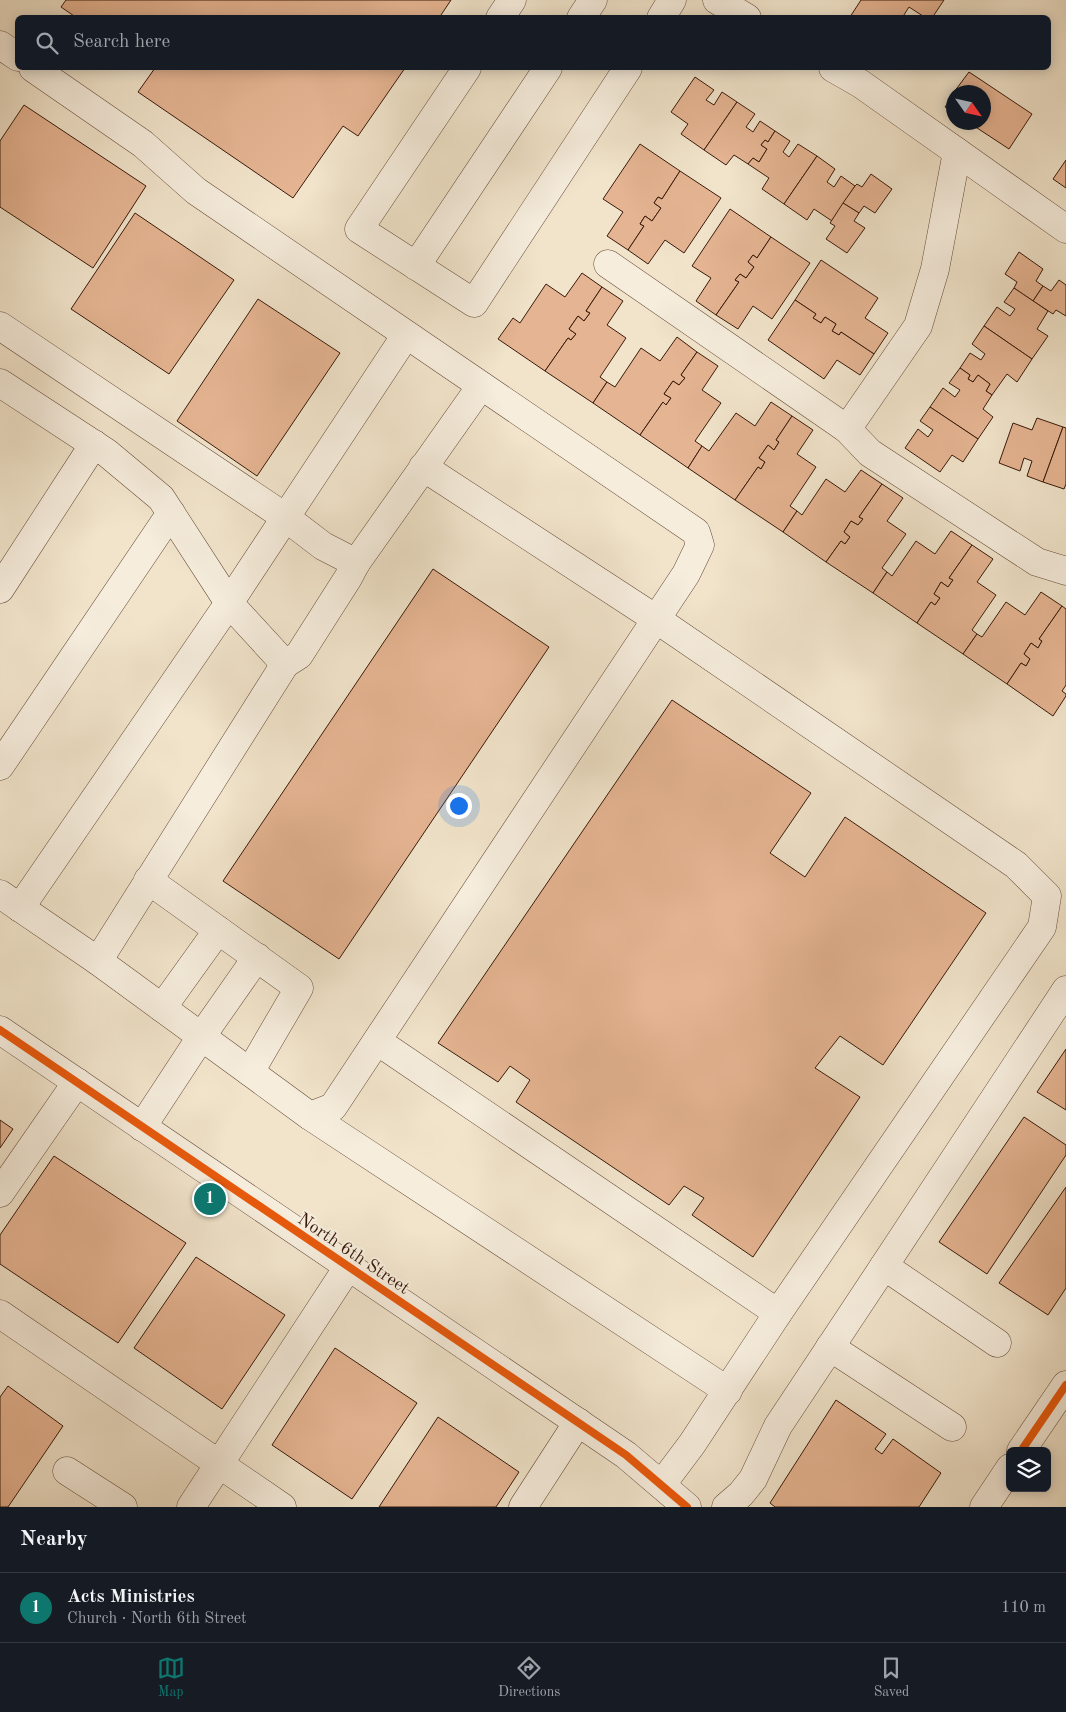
<!DOCTYPE html>
<html lang="en">
<head>
<meta charset="utf-8">
<style>
	:root { --surface:#171b24; --page:#20242c; --text:#f1f3f6; --muted:#9ea1a6; --line:#363941; --accent:#0f766e }
	body { margin:0; font-family:"Old Standard TT",serif; background:var(--page); color:var(--text) }
	.controls { position:absolute; right:15px; bottom:15px; display:grid; overflow:hidden; border-radius:8px; box-shadow:0 2px 12px #0003 }
	.controls button { width:45px; height:45px; display:grid; place-items:center; padding:0; border:0; border-bottom:1px solid var(--line); background:var(--surface); color:var(--text); font:25px sans-serif }
	.compass { position:absolute; left:946px; top:85px; width:45px; height:45px; border-radius:50%; background:var(--surface); box-shadow:0 2px 12px #0003; rotate:124deg }
	.you { position:absolute; left:458px; top:805px; width:18px; height:18px; margin:-12px; border:4px solid #fff; border-radius:50%; background:#1a73e8; box-shadow:0 0 0 8px #1a73e833 }
	.badge { display:grid; place-items:center; width:32px; height:32px; border-radius:50%; background:var(--accent); color:#fff; font-size:16px; font-weight:700 }
	.pin { position:absolute; translate:-50% -50%; border:2px solid #fff; box-shadow:0 1px 5px #0006 }
	.list { margin:0; padding:0; list-style:none }
	h2 { display:flex; justify-content:space-between; align-items:center; height:65px; margin:0; padding:0 20px; font-size:21px }
	h2 small { font-size:16px; font-weight:400; color:var(--muted) }
	.list li { display:grid; grid-template-columns:32px 1fr auto; gap:15px; align-items:center; box-sizing:border-box; height:70px; padding:0 20px; border-top:1px solid var(--line) }
	.list b { display:block; font-size:19px; white-space:nowrap }
	.list p { margin:0; font-size:16px; white-space:nowrap; color:var(--muted) }
	.list em { font-size:16px; font-style:normal; color:var(--muted) }
	.icon { flex:none; width:28px; height:28px; fill:none; stroke:currentColor; stroke-width:2; stroke-linecap:round; stroke-linejoin:round }
	.map { position:relative; flex:none; width:1066px; height:1507px; overflow:hidden }
	.search { position:absolute; background:var(--surface); box-shadow:0 2px 12px #0003; left:15px; right:15px; top:15px; height:55px; display:flex; align-items:center; gap:12px; box-sizing:border-box; padding:0 18px; border-radius:8px; color:var(--muted); font-size:19px }
	.sheet { height:135px; background:var(--surface) }
	nav { display:flex; justify-content:space-around; align-items:center; box-sizing:border-box; height:70px; border-top:1px solid var(--line); background:var(--surface); font-size:14px; color:var(--muted) }
	nav a { display:grid; justify-items:center; gap:2px }
	nav .on { color:var(--accent) }
	.map>svg:first-child { display:block }
	.building { fill:#e5b492; stroke:#391a0a }
	.lines { fill:none; stroke-linecap:round; stroke-linejoin:round }
	.minor-casing { stroke:#674c3a; stroke-width:29 }
	.minor { stroke:#f6eddd; stroke-width:28 }
	.cycleway-casing { stroke:#f6eddd; stroke-width:11 }
	.cycleway { stroke:#e8590c; stroke-width:8 }
	.labels { text-anchor:middle; stroke-width:4; stroke-linejoin:round; paint-order:stroke }
	.street-label { font-size:18px; fill:#391a0a; stroke:#f6eddd }
</style>
</head>
<body>
<div class="map">
<svg width="1066" height="1507" viewBox="0 0 1066 1507">
	<rect width="100%" height="100%" fill="#f1e4cb"/>
	<filter id="stains"><feTurbulence type="fractalNoise" baseFrequency=".004" numOctaves="4"/><feColorMatrix values="0 0 0 0 .2 0 0 0 0 .09 0 0 0 0 .02 0 0 0 .5 -.17"/></filter>
	<radialGradient id="worn" r=".72"><stop offset=".6" stop-color="#630" stop-opacity="0"/><stop offset="1" stop-color="#630" stop-opacity=".3"/></radialGradient>
	<g class="building">
		<polygon points="66,0 451,0 439,18 77,18 61,7"/>
		<polygon points="861,0 944,0 932,18 926,18 909,7 902,18 851,18 850,17"/>
		<polygon points="155,68 405,68 358,136 343,126 293,198 138,92"/>
		<polygon points="969,72 1032,114 1009,149 968,122 984,122 984,92 954,92"/>
		<polygon points="695,77 714,90 706,100 714,105 722,92 737,102 704,150 681,134 688,124 671,112"/>
		<polygon points="954,94 954,113 945,107"/>
		<polygon points="737,102 755,114 746,127 753,132 760,121 775,131 768,142 765,140 761,145 767,149 759,162 753,158 748,164 734,155 726,165 704,150"/>
		<polygon points="24,105 146,186 93,268 0,207 0,141"/>
		<polygon points="775,131 790,141 783,152 789,157 798,144 817,156 784,204 762,189 769,178 748,164 753,158 759,162 767,149 761,145 765,140 768,142"/>
		<polygon points="640,144 680,171 662,199 658,197 654,203 661,208 652,221 645,216 640,224 644,226 628,250 607,236 623,212 603,199"/>
		<polygon points="817,156 835,169 827,182 834,187 841,176 855,186 832,221 814,209 807,220 784,204"/>
		<polygon points="1066,160 1066,188 1053,179"/>
		<polygon points="680,171 721,198 684,253 665,240 648,264 628,250 644,226 640,224 645,216 652,221 661,208 654,203 658,197 662,199"/>
		<polygon points="871,174 892,189 875,213 864,206 859,213 843,203 855,186 857,184 862,187"/>
		<polygon points="843,203 859,213 854,221 865,228 847,253 826,239 835,226 830,223"/>
		<polygon points="730,209 771,237 757,258 753,255 748,262 754,267 746,278 740,274 735,280 739,282 716,315 696,301 711,278 692,266"/>
		<polygon points="135,213 234,280 169,374 71,309"/>
		<polygon points="771,237 810,263 772,319 753,306 738,329 716,315 739,282 735,280 740,274 746,278 754,267 748,262 753,255 757,258"/>
		<polygon points="1019,252 1043,269 1036,281 1043,286 1033,301 1014,288 1017,282 1005,274"/>
		<polygon points="821,260 878,298 865,318 888,333 874,354 841,332 839,335 832,331 836,324 825,317 821,323 813,318 816,314 795,300"/>
		<polygon points="582,273 602,287 586,311 590,313 584,321 578,316 569,329 576,334 571,340 568,338 545,371 498,339 513,318 520,323 546,284 565,297"/>
		<polygon points="1059,280 1066,285 1066,316 1056,310 1053,314 1033,301 1043,286 1051,291"/>
		<polygon points="602,287 623,301 607,325 626,338 600,377 607,382 593,403 545,371 568,338 571,340 576,334 569,329 578,316 584,321 590,313 586,311"/>
		<polygon points="1014,288 1048,311 1037,329 1048,336 1032,359 984,326 997,307 1010,316 1015,309 1004,302"/>
		<polygon points="258,299 340,353 257,476 177,421"/>
		<polygon points="795,300 816,314 813,318 821,323 825,317 836,324 832,331 839,335 841,332 874,354 860,375 837,360 824,379 768,340"/>
		<polygon points="984,326 1032,359 1017,382 1007,374 992,395 986,391 990,384 978,375 973,382 968,379 970,375 960,368 970,353 981,360 985,354 972,344"/>
		<polygon points="677,337 697,352 681,375 685,378 679,385 673,381 664,394 671,398 666,405 663,402 640,435 593,403 607,382 615,387 641,348 660,361"/>
		<polygon points="697,352 718,366 702,390 721,403 695,441 702,446 688,468 640,435 663,402 666,405 671,398 664,394 673,381 679,385 685,378 681,375"/>
		<polygon points="960,368 970,375 968,379 973,382 978,375 990,384 986,391 992,395 983,409 993,417 978,439 930,407 943,388 955,397 960,390 949,383"/>
		<polygon points="771,402 792,416 776,440 779,442 774,450 768,445 759,458 765,462 761,469 758,467 735,500 688,468 702,446 709,451 736,413 755,426"/>
		<polygon points="930,407 978,439 963,462 952,455 940,472 905,448 918,429 928,437 933,430 920,421"/>
		<polygon points="792,416 813,430 797,454 816,467 790,506 797,511 783,532 735,500 758,467 761,469 765,462 759,458 768,445 774,450 779,442 776,440"/>
		<polygon points="1037,418 1063,427 1043,482 1027,476 1032,461 1024,458 1020,471 999,463 1013,423 1032,430"/>
		<polygon points="1063,427 1066,428 1066,484 1064,489 1043,482"/>
		<polygon points="861,470 882,484 859,517 863,519 858,525 851,521 844,532 850,537 845,544 841,541 826,562 783,532 797,511 802,515 826,479 845,492"/>
		<polygon points="882,484 903,498 887,521 906,534 882,568 887,572 873,593 826,562 841,541 845,544 850,537 844,532 851,521 858,525 863,519 859,517"/>
		<polygon points="951,531 972,545 949,578 953,580 948,587 941,582 934,594 940,598 935,605 931,602 917,623 873,593 887,572 892,576 916,541 935,554"/>
		<polygon points="972,545 993,559 977,582 996,595 972,630 977,634 963,654 917,623 931,602 935,605 940,598 934,594 941,582 948,587 953,580 949,578"/>
		<polygon points="433,569 549,647 339,959 223,881"/>
		<polygon points="1041,592 1062,606 1039,639 1042,641 1038,648 1031,643 1024,654 1030,659 1026,666 1021,663 1007,684 963,654 977,634 982,637 1006,602 1025,615"/>
		<polygon points="1062,606 1066,609 1066,685 1062,691 1066,694 1066,696 1053,716 1007,684 1021,663 1026,666 1030,659 1024,654 1031,643 1038,648 1042,641 1039,639"/>
		<polygon points="672,700 811,793 770,853 805,877 845,817 986,913 883,1065 840,1036 815,1068 860,1097 753,1257 692,1215 704,1198 684,1186 669,1205 516,1102 530,1080 510,1066 498,1082 438,1043"/>
		<polygon points="1066,1049 1066,1110 1037,1092"/>
		<polygon points="1024,1117 1066,1145 1066,1155 987,1274 939,1242"/>
		<polygon points="0,1120 13,1129 0,1148"/>
		<polygon points="54,1156 186,1243 118,1343 0,1264 0,1235"/>
		<polygon points="1066,1187 1066,1288 1048,1315 999,1283"/>
		<polygon points="196,1257 285,1315 222,1409 134,1348"/>
		<polygon points="335,1348 417,1403 352,1499 272,1445"/>
		<polygon points="8,1386 63,1426 8,1507 0,1507 0,1397"/>
		<polygon points="836,1400 886,1434 875,1449 882,1454 893,1439 941,1473 919,1507 775,1507 770,1503"/>
		<polygon points="438,1417 519,1472 496,1507 379,1507"/>
	</g>
	<g class="lines">
		<defs>
			<g id="minor">
				<polyline points="717,0 747,18"/>
				<polyline points="500,18 512,0"/>
				<polyline points="581,18 593,0"/>
				<polyline points="661,18 672,0"/>
				<polyline points="0,45 18,57"/>
				<polyline points="467,68 359,229 474,303 628,68"/>
				<polyline points="833,68 861,84 1066,229"/>
				<polyline points="957,152 935,269 918,326 847,429 870,453 1037,562 1066,571"/>
				<polyline points="608,264 847,429"/>
				<polyline points="416,266 548,68"/>
				<polyline points="0,326 285,517 323,546 356,563"/>
				<polyline points="0,383 107,453 161,498 229,603 285,664"/>
				<polyline points="423,467 656,619 1016,865 1047,896 1042,927 778,1313 692,1444 662,1484"/>
				<polyline points="0,589 94,444"/>
				<polyline points="0,766 171,513"/>
				<polyline points="148,880 299,988 250,1072"/>
				<polyline points="0,894 98,961 310,1116 333,1107 686,574 700,545 696,532 196,191 143,144 33,68"/>
				<polyline points="20,908 229,603 406,335"/>
				<polyline points="98,961 285,664 299,655 348,578 356,563 481,386"/>
				<polyline points="162,1008 218,930"/>
				<polyline points="0,1030 626,1455 687,1507"/>
				<polyline points="377,1041 778,1313"/>
				<polyline points="310,1116 728,1391"/>
				<polyline points="142,1127 201,1037 257,957"/>
				<polyline points="0,1193 77,1082"/>
				<polyline points="884,1266 1066,990"/>
				<polyline points="0,1314 282,1507"/>
				<polyline points="830,1347 952,1427"/>
				<polyline points="1021,1451 1066,1385"/>
				<polyline points="67,1471 123,1507"/>
				<polyline points="191,1507 348,1267"/>
				<polyline points="523,1507 578,1422"/>
				<polyline points="726,1507 741,1494 753,1479 778,1426 884,1266 997,1343"/>
				<polyline points="984,1507 1010,1468"/>
			</g>
		</defs>
		<use href="#minor" class="minor-casing"/>
		<use href="#minor" class="minor"/>
		<defs>
			<g id="cycleway">
				<polyline points="0,1030 626,1455 687,1507"/>
				<polyline points="1021,1451 1066,1385"/>
			</g>
		</defs>
		<use href="#cycleway" class="cycleway-casing"/>
		<use href="#cycleway" class="cycleway"/>
	</g>
	<g class="labels">
		<g class="street-label">
			<text transform="translate(354 1253) rotate(34)" y="6">North 6th Street</text>
		</g>
	</g>
	<rect width="100%" height="100%" filter="url(#stains)"/>
	<rect width="100%" height="100%" fill="url(#worn)"/>
</svg>
<div class="controls">
<button><svg class="icon" aria-label="layers" viewBox="0 0 24 24"><path d="M12 4l9 5-9 5-9-5zM3 14l9 5 9-5"/></svg></button>
</div>
<svg class="compass" viewBox="-18 -18 36 36"><path d="M0-13l5 13h-10z" fill="#e53935"/><path d="M0 13l5-13h-10z" fill="#9ea1a6"/></svg>
<div class="you"></div>
<div class="pin badge" style="left:210px;top:1199px">1</div>
<div class="search"><svg class="icon" aria-label="search" viewBox="0 0 24 24"><circle cx="10" cy="10" r="6"/><path d="M15 15l6 6"/></svg>Search here</div>
</div>
<section class="sheet">
<h2>Nearby<small></small></h2>
<ul class="list">
<li><span class="badge">1</span><div><b>Acts Ministries</b><p>Church · North 6th Street</p></div><em>110 m</em></li>
</ul>
</section>
<nav>
<a class="on"><svg class="icon" aria-label="map" viewBox="0 0 24 24"><path d="M3 6l6-2 6 2 6-2v14l-6 2-6-2-6 2zM9 4v14M15 6v14"/></svg>Map</a>
<a><svg class="icon" aria-label="directions" viewBox="0 0 24 24"><path d="M12 3l9 9-9 9-9-9zM9 14v-3h6M13 9l2 2-2 2"/></svg>Directions</a>
<a><svg class="icon" aria-label="saved" viewBox="0 0 24 24"><path d="M7 4h10v16l-5-4-5 4z"/></svg>Saved</a>
</nav>
</body>
</html>
